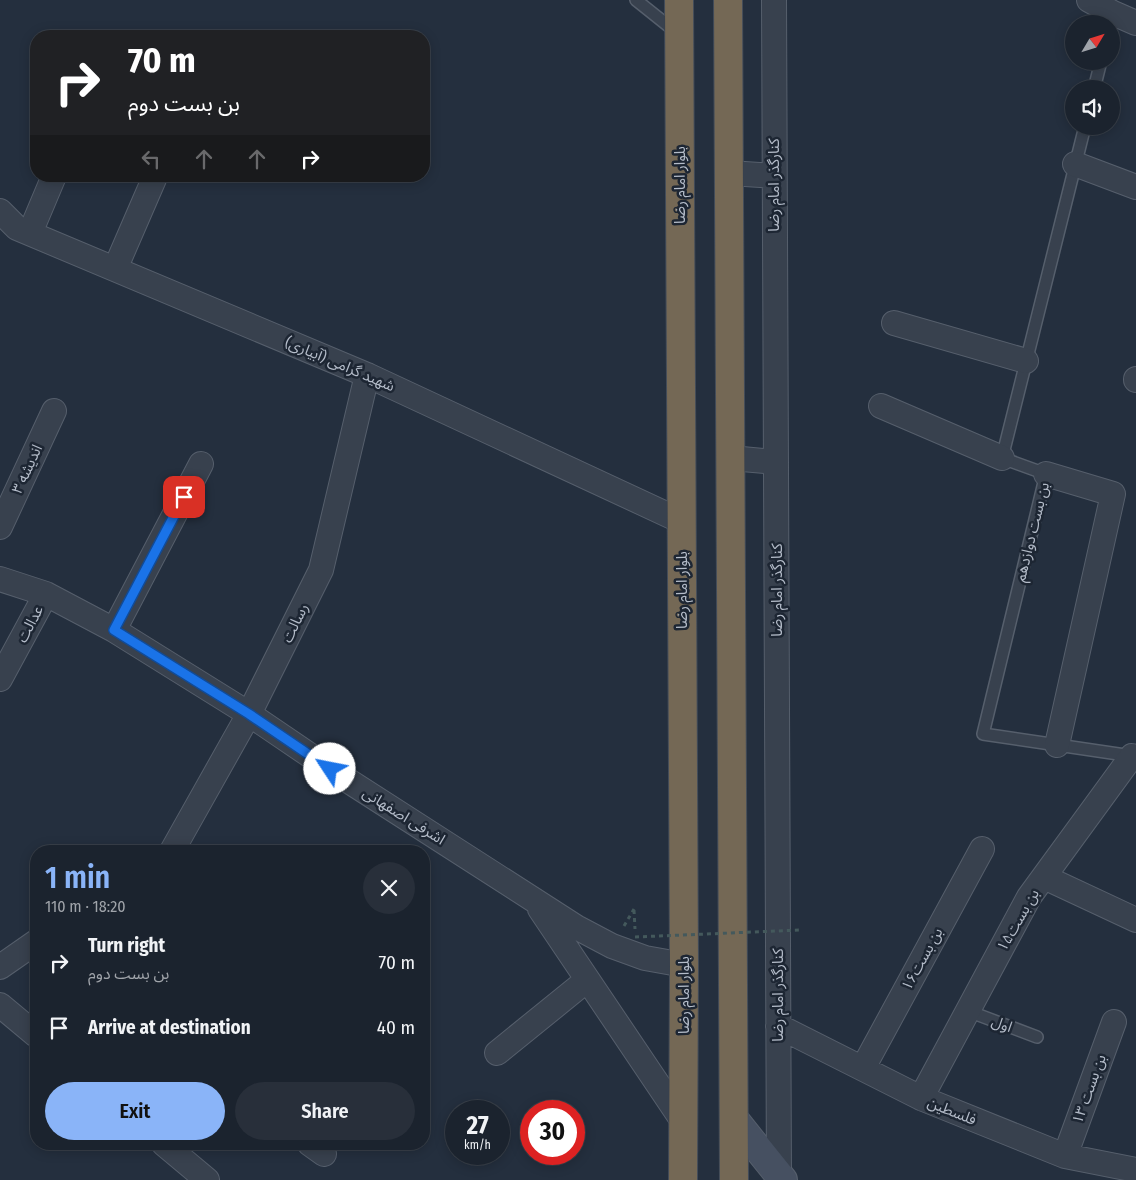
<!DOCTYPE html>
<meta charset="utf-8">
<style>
:root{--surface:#1b232e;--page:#282f3a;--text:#f1f3f6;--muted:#a0a4aa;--line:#39404a;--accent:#8ab4f8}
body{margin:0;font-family:"Fira Sans Condensed","Noto Sans Arabic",sans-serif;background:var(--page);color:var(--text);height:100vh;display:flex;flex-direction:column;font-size:19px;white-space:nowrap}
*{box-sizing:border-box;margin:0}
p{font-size:16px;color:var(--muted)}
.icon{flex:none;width:28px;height:28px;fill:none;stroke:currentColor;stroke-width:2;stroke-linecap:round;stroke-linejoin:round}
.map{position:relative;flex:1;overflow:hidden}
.details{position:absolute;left:30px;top:845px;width:400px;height:305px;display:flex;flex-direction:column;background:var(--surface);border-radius:20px;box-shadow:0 2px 12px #0003,0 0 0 1px var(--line)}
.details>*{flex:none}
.guide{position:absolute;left:30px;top:30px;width:400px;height:152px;border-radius:20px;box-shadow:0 2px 12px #0003,0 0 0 1px var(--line);background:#202124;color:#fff;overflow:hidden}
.needle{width:32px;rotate:52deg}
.controls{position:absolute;left:1065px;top:15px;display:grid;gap:10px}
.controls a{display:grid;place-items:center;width:55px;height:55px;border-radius:50%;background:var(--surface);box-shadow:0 2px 12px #0003,0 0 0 1px var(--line);font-size:25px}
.speed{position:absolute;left:445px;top:1100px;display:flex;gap:10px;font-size:25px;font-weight:700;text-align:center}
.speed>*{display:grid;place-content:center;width:65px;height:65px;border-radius:50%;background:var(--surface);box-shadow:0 2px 12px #0003,0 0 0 1px var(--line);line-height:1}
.speed small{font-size:12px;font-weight:400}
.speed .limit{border:8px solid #d22;background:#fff;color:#111}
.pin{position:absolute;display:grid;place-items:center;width:42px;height:42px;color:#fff;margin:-21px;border-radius:10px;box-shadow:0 2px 8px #0006}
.me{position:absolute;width:55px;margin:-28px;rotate:304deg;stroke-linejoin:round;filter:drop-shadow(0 0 4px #0008)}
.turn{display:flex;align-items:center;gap:18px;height:105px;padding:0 15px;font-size:22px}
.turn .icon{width:65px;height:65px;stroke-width:2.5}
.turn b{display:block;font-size:35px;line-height:42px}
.lanes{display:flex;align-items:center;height:48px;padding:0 15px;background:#0003;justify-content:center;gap:25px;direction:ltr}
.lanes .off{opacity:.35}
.round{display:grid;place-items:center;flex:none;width:52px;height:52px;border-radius:26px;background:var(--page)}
.overview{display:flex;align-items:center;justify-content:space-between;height:85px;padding:0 15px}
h1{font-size:30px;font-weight:600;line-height:38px;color:var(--accent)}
.primary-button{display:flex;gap:10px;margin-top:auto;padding:10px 15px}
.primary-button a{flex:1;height:58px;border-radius:30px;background:var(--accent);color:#111;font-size:20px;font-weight:600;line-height:58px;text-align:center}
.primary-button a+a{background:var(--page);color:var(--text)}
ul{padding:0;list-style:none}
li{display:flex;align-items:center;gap:15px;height:65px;padding:0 15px}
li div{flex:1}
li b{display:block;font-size:19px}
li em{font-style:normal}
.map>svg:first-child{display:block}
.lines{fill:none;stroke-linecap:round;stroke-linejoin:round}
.lane-casing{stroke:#565f6c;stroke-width:14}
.street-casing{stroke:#565f6c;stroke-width:26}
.secondary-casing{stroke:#565f6c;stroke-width:30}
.highway-casing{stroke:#434c59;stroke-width:30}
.path{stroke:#44595c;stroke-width:3;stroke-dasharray:4 4;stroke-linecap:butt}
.lane{stroke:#38414e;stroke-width:11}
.street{stroke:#38414e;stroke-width:24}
.secondary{stroke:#465061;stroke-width:28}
.highway{stroke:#746855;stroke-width:28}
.path-bridge{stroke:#44595c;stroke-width:3;stroke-dasharray:4 4;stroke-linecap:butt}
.route-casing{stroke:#114b97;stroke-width:12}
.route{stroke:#1a73e8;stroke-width:9}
.labels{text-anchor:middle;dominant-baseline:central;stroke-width:5;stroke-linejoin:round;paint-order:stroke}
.street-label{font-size:15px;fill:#b4bcc9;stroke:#1d2633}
</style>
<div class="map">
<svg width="1136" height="1180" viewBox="0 0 1136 1180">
<rect width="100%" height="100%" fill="#242f3e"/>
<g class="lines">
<defs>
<path id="lane" d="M636 0 676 32
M1094 89 1101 61
M1085 126 1002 458 1046 474 983 734 1132 756
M968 1011 1037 1037"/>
<path id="street" d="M774 0 779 1180
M1089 0 1113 13 1136 23
M1075 164 1136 187
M729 173 774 176
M0 211 17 228 367 375 681 521
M30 233 54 176
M115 269 154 179
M894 323 1026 361
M1136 380V379
M881 406 1002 458
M731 458 776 462
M1046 474 1113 494 1057 745
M0 527 54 411
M0 579 46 594 114 630 249 714 330 769 576 927 612 946 645 958 684 965
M114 630 201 464
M0 679 46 594
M172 851 249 714 321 570 367 375
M1044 877 1136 920
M540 909 682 1120
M0 967 36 942
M0 1005 36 1035
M778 1026 921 1098 1065 1156 1136 1170
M497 1053 587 980
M863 1068 982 849
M921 1098 1029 897 1132 756 1136 757
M164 1144 207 1180
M310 1144 324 1154
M1065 1156 1114 1022"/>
<path id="secondary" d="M734 1119 783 1180"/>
<path id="highway" d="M679 0 684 965 683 1180
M728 0 734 1180"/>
</defs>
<use href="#lane" class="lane-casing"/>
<use href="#street" class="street-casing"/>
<use href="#secondary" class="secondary-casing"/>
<use href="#highway" class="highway-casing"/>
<path class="path" d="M634 910 635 929
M624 926 634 909"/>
<use href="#lane" class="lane"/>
<use href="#street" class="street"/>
<use href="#secondary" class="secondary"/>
<use href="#highway" class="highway"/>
<path class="path-bridge" d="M635 937 801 930"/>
</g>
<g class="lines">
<defs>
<path id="route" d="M184 497 114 630 249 714 330 769"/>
</defs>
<use href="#route" class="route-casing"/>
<use href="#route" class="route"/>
</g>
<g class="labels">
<g class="street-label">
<text transform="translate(680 185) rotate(-90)">بلوار امام رضا</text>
<text transform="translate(774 185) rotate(-90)">کنارگذر امام رضا</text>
<text transform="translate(340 364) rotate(23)">شهید گرامی (آبیاری)</text>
<text transform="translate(27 469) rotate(-65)">اندیشه ۳</text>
<text transform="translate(1032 532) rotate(-76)">بن بست دوازدهم</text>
<text transform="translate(682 590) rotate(-90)">بلوار امام رضا</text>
<text transform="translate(777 590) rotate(-90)">کنارگذر امام رضا</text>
<text transform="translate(295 623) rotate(-64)">رسالت</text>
<text transform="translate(30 624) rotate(-62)">عدالت</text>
<text transform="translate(404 816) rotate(32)">اشرفی اصفهانی</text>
<text transform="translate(1018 920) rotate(-60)">بن بست۱۵</text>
<text transform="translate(922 959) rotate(-61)">بن بست۱۶</text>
<text transform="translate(684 995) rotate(-90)">بلوار امام رضا</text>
<text transform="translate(778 995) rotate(-90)">کنارگذر امام رضا</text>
<text transform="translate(1002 1024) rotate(21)">اول</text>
<text transform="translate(1089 1089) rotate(-70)">بن بست ۱۳</text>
<text transform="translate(952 1111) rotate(22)">فلسطین</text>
</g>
</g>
</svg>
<div class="controls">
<a><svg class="needle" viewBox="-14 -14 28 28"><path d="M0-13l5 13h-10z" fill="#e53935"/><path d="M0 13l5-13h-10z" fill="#a0a4aa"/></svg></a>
<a><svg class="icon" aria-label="sound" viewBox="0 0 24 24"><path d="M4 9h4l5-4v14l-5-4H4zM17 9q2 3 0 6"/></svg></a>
</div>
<div class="speed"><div>27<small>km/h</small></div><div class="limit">30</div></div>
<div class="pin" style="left:184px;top:497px;background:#d93025"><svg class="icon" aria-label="arrive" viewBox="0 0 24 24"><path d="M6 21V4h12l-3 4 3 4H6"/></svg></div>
<svg class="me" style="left:330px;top:769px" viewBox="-20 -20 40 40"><circle r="19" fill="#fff"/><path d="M0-13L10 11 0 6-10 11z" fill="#1a73e8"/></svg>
<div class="guide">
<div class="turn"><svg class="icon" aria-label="right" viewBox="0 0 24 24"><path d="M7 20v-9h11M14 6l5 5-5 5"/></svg><div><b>70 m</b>بن بست دوم</div></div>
<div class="lanes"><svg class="icon off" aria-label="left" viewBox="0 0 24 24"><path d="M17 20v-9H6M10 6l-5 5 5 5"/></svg><svg class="icon off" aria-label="ahead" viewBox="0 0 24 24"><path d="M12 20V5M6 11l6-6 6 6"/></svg><svg class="icon off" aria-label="ahead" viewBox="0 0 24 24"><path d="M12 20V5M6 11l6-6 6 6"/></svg><svg class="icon" aria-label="right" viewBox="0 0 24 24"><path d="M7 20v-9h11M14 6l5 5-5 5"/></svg></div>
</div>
<section class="details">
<div class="overview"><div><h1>1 min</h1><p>110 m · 18:20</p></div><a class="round"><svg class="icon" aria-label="close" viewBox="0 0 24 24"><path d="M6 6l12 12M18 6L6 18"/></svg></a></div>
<ul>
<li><svg class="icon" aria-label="right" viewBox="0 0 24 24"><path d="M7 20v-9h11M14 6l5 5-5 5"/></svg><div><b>Turn right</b><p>بن بست دوم</p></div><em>70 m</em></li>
<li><svg class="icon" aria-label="arrive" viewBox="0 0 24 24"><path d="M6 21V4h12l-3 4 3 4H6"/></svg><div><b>Arrive at destination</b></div><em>40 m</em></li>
</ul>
<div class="primary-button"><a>Exit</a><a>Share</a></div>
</section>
</div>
